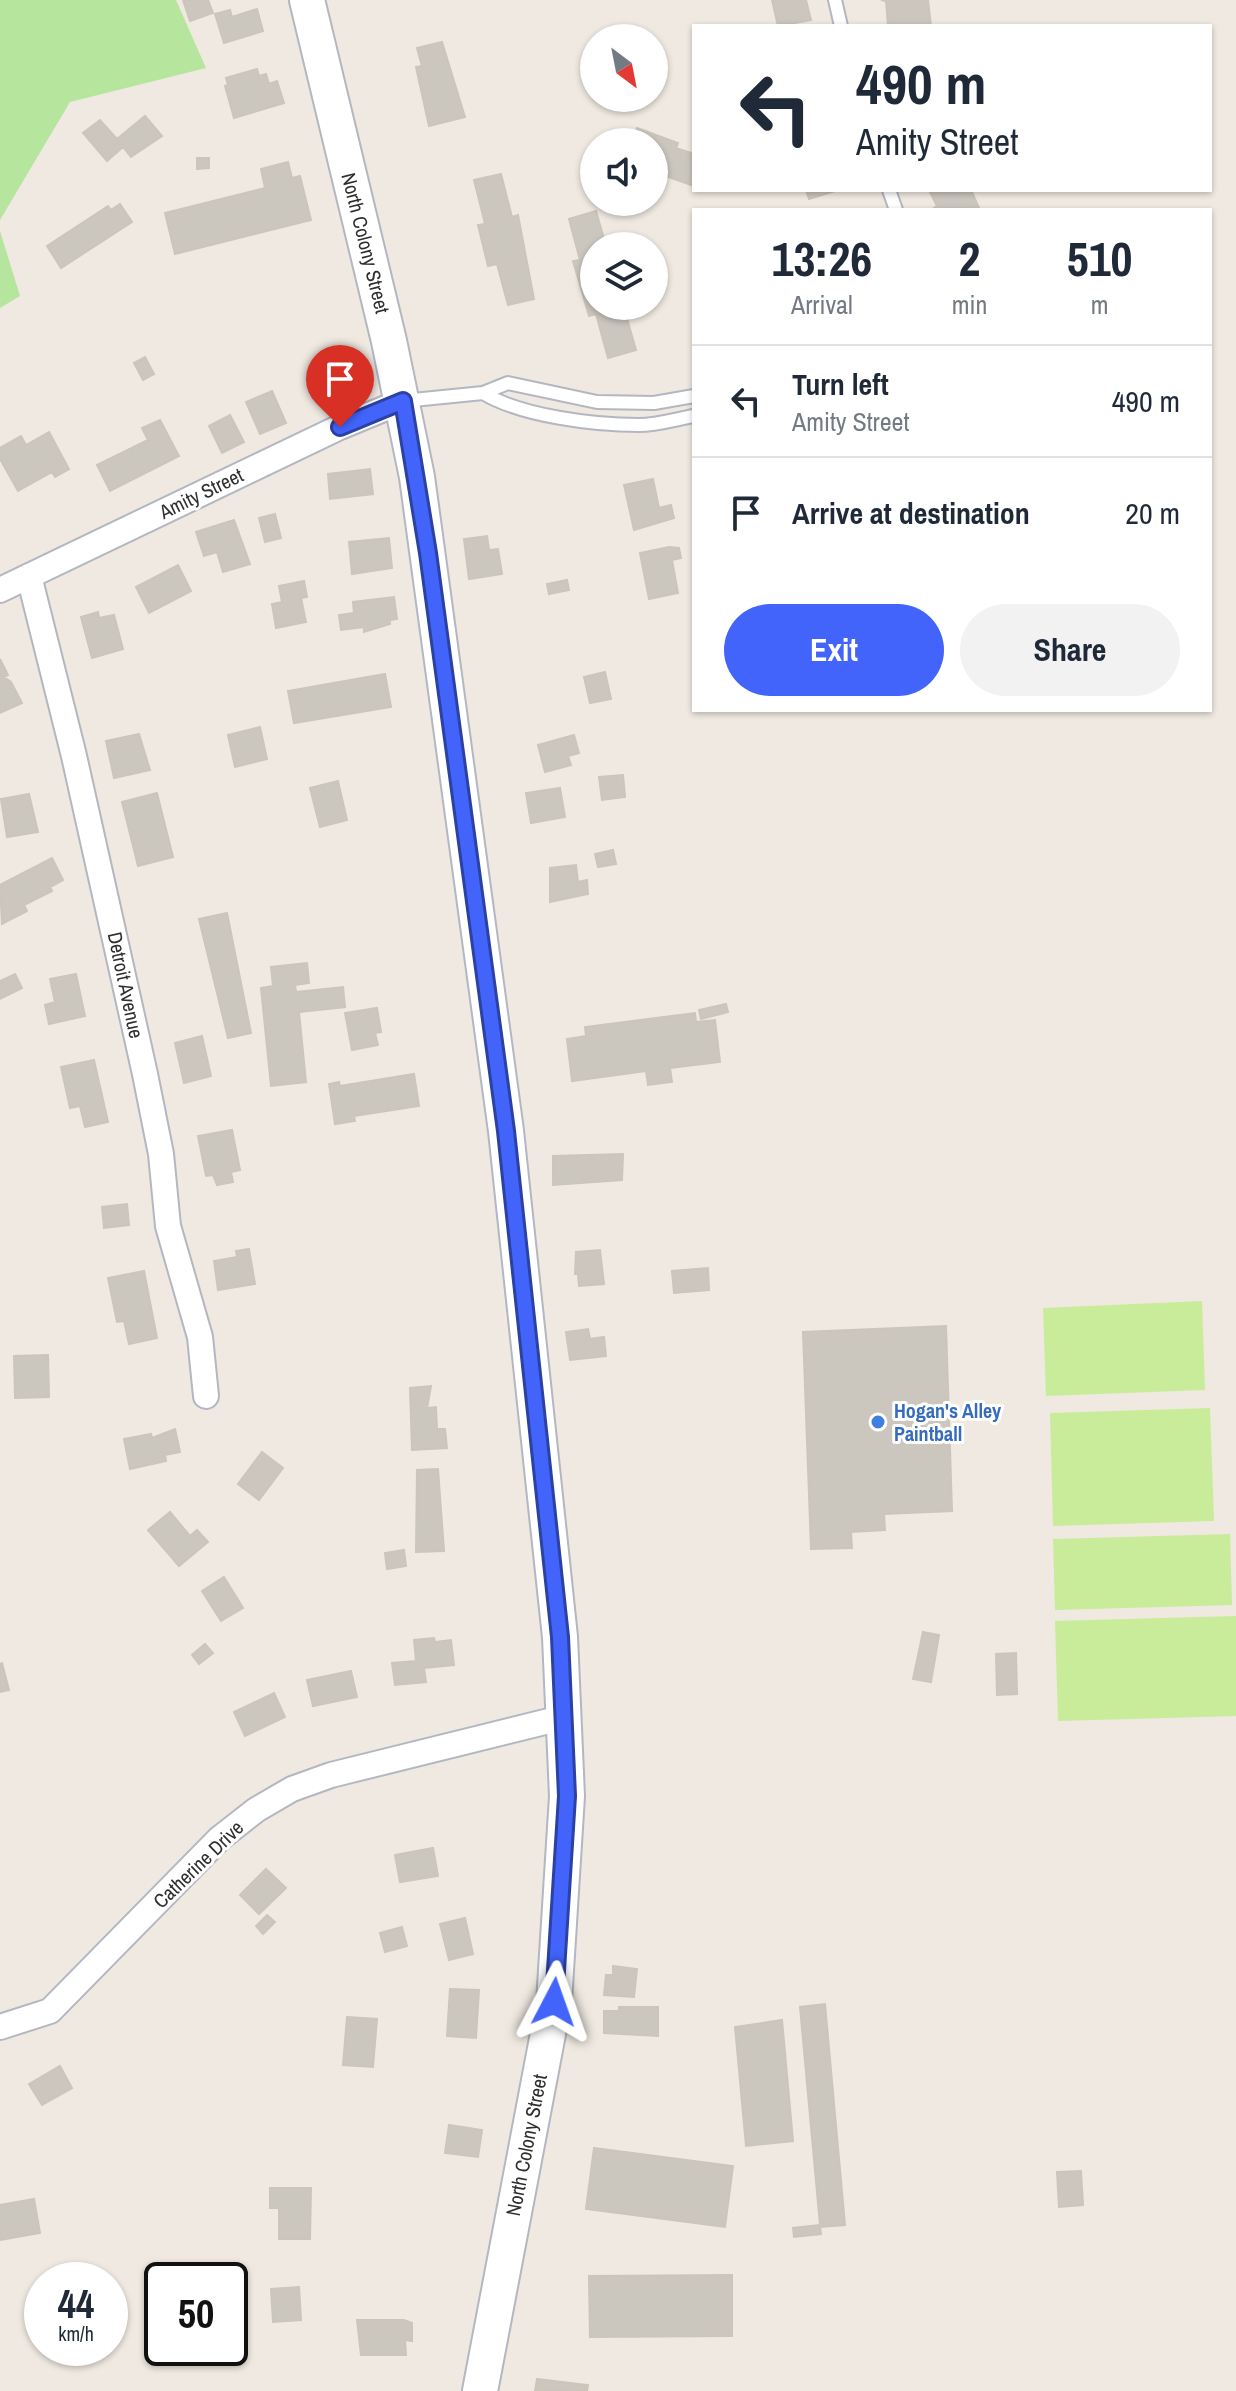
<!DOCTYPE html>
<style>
:root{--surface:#fff;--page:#f2f2f3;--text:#1f2937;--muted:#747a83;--line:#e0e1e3;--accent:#4264fb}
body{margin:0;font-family:"Archivo Narrow",sans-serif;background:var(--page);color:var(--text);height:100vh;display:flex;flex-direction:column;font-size:30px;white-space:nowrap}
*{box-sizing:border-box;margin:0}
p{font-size:26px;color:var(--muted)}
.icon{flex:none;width:44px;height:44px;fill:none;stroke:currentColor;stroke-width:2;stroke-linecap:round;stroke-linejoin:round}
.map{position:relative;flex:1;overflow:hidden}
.panel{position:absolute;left:692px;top:208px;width:520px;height:504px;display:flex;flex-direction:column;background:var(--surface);border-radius:0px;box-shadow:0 2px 6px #0004}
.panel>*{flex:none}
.hud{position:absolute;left:692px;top:24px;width:520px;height:168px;border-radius:0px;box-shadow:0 2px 6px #0004;background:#fff;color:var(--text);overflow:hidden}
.needle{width:52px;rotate:148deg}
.tools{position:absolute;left:580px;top:24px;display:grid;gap:16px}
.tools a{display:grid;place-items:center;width:88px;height:88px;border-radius:50%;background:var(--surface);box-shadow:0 2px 6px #0004;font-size:40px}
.speed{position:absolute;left:24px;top:2262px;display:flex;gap:16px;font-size:40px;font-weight:700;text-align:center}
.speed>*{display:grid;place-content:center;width:104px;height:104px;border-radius:50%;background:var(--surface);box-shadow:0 2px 6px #0004;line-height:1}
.speed small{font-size:20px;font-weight:400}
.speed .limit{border:4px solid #111;border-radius:12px;background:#fff;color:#111}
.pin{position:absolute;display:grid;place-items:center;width:68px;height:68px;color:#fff;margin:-82px -34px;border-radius:50% 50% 50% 0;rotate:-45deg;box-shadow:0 0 8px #0007}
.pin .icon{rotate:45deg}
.me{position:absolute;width:88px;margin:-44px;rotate:4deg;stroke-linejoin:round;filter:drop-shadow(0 0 6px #0008)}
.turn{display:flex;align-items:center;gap:28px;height:168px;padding:0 32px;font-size:36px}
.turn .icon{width:104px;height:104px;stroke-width:2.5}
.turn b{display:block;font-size:56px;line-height:68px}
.eta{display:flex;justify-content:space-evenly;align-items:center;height:136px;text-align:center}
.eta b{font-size:48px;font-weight:700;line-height:56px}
.cta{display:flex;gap:16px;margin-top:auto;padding:16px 32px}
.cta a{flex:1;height:92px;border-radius:48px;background:var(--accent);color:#fff;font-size:32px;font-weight:700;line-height:92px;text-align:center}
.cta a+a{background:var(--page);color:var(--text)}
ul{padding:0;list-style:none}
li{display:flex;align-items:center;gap:24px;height:112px;padding:0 32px;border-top:2px solid var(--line)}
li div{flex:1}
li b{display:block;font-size:30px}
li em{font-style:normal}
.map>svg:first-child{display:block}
.green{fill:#b6e59e}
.pitch{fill:#c9ec9a}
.building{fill:#cbc7bf;stroke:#cbc5ba;stroke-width:2}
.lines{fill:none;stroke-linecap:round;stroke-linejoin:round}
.service-casing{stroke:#b4b7c1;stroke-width:16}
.minor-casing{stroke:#b4b7c1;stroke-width:28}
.secondary-casing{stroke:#b4b7c1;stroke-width:38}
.service{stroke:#fff;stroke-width:12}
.minor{stroke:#fff;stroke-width:24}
.secondary{stroke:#fff;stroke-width:34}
.route-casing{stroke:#2b41a3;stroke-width:20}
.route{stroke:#4264fb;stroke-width:14}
.shop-dot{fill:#3f7fe0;stroke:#fff;stroke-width:3}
.labels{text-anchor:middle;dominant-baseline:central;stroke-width:6;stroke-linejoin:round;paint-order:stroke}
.street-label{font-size:20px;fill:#2e2e2e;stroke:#fff}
.shop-label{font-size:20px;font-weight:bold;fill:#366cbe;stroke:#fff;text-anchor:start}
</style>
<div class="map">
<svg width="1236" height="2391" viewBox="0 0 1236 2391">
<rect width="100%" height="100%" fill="#efe9e1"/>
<path class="green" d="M0 0H176L206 68 70 102 0 220Z
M0 231 20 296 0 308Z"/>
<path class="pitch" d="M1202 1301 1205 1390 1046 1396 1043 1308Z
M1210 1408 1214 1521 1053 1526 1050 1413Z
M1230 1534 1232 1605 1055 1610 1053 1539Z
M1236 1616V1716L1058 1721 1055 1621Z"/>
<path class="building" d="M183 0H208L213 13 190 21Z
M772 0H806L811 20 778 26Z
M881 0H928L931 26H888L886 1Z
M257 9 263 31 224 43 215 14 230 10 232 17Z
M442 42 465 117 429 126 416 67 422 66 417 48Z
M257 69 259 76 266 74 269 84 277 81 284 103 234 118 225 86 228 85 226 78Z
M145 116 162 136 131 157 123 147 107 161 83 133 100 120 117 139Z
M637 128 678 143 676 148 694 154V186L666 176 663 184 654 180V142H633Z
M197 158H209V168L197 169Z
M288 162 292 178 300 176 311 220 175 254 165 213 265 188 261 169Z
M501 174 512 217 518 215 534 299 508 305 497 264 488 266 478 225 485 224 474 180Z
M806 190H838L809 199Z
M929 190H971L980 210H931L937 206Z
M120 204 132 222 61 268 47 246 108 206 111 210Z
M596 211 606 246H594V306H629L624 308 636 350 608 358 596 314 589 316 573 261 580 260 569 219Z
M145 357 154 374 143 380 134 363Z
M272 391 286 423 260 434 246 402Z
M230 415 244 442 222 453 209 426Z
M160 420 179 456 110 491 97 465 148 440 142 428Z
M49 432 69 469 55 477 52 472 18 491 0 459V448L21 436 26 445Z
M370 469 373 494 330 499 328 474Z
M653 479 659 508 671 505 674 518 634 530 624 485Z
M275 514 281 538 265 542 259 518Z
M234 520 250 564 223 572 217 552 204 556 196 532Z
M487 536 489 550 498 549 502 574 469 579 464 539Z
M389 538 392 568 352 574 349 542Z
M669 547 679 548 681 558 672 560 678 593 649 599 640 553Z
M178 565 191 591 149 613 136 587Z
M567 580 569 590 549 594 547 584Z
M304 581 307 597 301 598 306 622 276 628 272 604 282 602 279 586Z
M394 597 397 619 390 620V624L364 632V627L341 630 339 615 354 613 353 602Z
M98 612 99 618 114 615 123 649 92 658 81 617Z
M0 659 8 675 4 677 11 682 22 703 0 713Z
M605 672 611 699 590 703 584 677Z
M385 674 391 707 294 723 288 691Z
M260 727 267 759 235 767 228 735Z
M139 734 150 770 114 778 106 741Z
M574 735 579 753 568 756 571 765 545 772 538 745Z
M623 775 625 797 602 800 599 777Z
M338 781 347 820 320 827 310 788Z
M560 788 565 817 531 823 526 793Z
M157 793 173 857 138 866 122 802Z
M29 794 38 832 7 837 1 799Z
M613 850 616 864 598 867 595 854Z
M52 858 63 880 50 887 52 891 24 905 27 911 2 924 0 885Z
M576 865 578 882 587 880 588 894 550 902V868Z
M227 913 251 1033 228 1038 199 919Z
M307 963 309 983 295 985 296 992 343 987 345 1007 299 1012 306 1082 271 1086 261 988 273 986 271 967Z
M15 974 22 988 0 999V981Z
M76 974 85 1016 49 1024 45 1005 55 1002 50 979Z
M726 1004 728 1012 701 1019 699 1010Z
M377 1008 381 1032 375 1033 378 1045 352 1050 345 1013Z
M695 1013 696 1022 715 1020 720 1062 670 1068 672 1082 648 1085 646 1071 572 1081 567 1039 586 1036 585 1027Z
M202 1036 211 1076 184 1083 175 1043Z
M94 1060 108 1122 85 1127 80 1106 70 1108 61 1067Z
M414 1074 419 1106 354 1116 355 1121 335 1124 329 1084 339 1082 340 1086Z
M232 1130 240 1170 231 1172 233 1182 217 1185 213 1175 206 1176 198 1136Z
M623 1154 622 1180 553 1185V1156Z
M127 1204 129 1225 104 1228 102 1207Z
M249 1249 255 1284 218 1290 214 1261 237 1257 236 1251Z
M600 1250 604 1284 579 1286 578 1274H575L576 1252Z
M708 1268 709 1290 674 1293 672 1271Z
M144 1271 157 1338 129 1344 124 1321 117 1322 108 1278Z
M946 1326 952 1511 884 1514 885 1530 851 1532 852 1548 811 1549 803 1332Z
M588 1329 590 1339 604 1337 606 1356 570 1360 566 1332Z
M48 1355 49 1397 15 1398 14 1356Z
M431 1386 427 1408 436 1407 437 1429H445L447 1448 412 1450 410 1388Z
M175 1429 180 1452 165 1455 166 1461 130 1469 124 1439 151 1434 152 1438Z
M262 1452 283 1468 259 1500 238 1484Z
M438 1469 444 1551 416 1552 417 1470Z
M170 1512 190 1536 197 1530 208 1542 179 1566 148 1530Z
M404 1550 406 1566 387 1569 385 1553Z
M224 1577 243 1608 221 1621 202 1591Z
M923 1632 939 1635 931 1682 913 1679Z
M434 1638 435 1642 451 1640 454 1665 424 1668 426 1682 395 1685 392 1663 416 1661 414 1640Z
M205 1644 213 1653 199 1664 192 1655Z
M1016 1653 1017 1694 997 1695 996 1654Z
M2 1663 9 1690 0 1692V1664Z
M351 1671 357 1697 313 1706 307 1680Z
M274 1693 285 1717 245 1736 234 1712Z
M433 1848 438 1876 400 1882 395 1855Z
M266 1869 286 1888 259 1914 240 1895Z
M267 1915 275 1922 263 1934 256 1926Z
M465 1918 473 1954 449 1960 440 1924Z
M402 1927 407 1946 385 1952 380 1933Z
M613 1966 637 1969 634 1997 604 1995 606 1975H613Z
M450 1989 479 1990 476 2038 447 2036Z
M825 2004 845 2225 820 2227 821 2234 794 2237 793 2228 820 2225 800 2007Z
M619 2007H658V2036L604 2033V2011H619Z
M347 2017 377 2019 373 2067 343 2065Z
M782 2020 793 2141 746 2146 735 2027Z
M60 2066 72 2088 42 2105 29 2084Z
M449 2125 482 2130 478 2157 445 2153Z
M594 2148 733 2166 725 2227 586 2209Z
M1081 2171 1083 2205 1059 2207 1057 2172Z
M270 2188H311L310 2239H279V2208H270Z
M34 2199 40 2233 0 2240V2205Z
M732 2275V2336L590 2337 589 2276Z
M299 2287 301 2320 273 2322 271 2289Z
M357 2320H404L412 2323V2341L405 2340 406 2355H361Z
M537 2379 588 2385 587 2391H535Z"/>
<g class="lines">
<defs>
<path id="service" d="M835 0 841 26
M889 190 896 210
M694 396 654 403 597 402 508 383 483 393C521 416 594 425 639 425 657 425 676 419 694 416
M403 401 483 393"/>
<path id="minor" d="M29 576 74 756 145 1074 161 1154 168 1226 200 1337 206 1396
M0 590 340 427 403 401
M0 2027 50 2011 219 1839 256 1810 292 1789 331 1775 565 1717"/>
<path id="secondary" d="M307 0 389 341 417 477 506 1131 560 1637 567 1796 554 2002 480 2391"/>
</defs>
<use href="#service" class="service-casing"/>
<use href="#minor" class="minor-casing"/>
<use href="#secondary" class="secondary-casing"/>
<use href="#service" class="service"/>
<use href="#minor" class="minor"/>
<use href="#secondary" class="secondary"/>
</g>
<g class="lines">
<defs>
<path id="route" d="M340 427 403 401 428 553 506 1131 560 1637 567 1796 554 2002"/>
</defs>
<use href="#route" class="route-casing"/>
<use href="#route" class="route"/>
</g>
<circle class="shop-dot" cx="878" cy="1422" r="8"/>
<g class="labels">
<g class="street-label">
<text transform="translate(366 243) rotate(76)">North Colony Street</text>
<text transform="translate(201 493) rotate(-26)">Amity Street</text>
<text transform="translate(126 985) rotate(78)">Detroit Avenue</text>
<text transform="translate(198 1864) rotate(-44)">Catherine Drive</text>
<text transform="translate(526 2145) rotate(-79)">North Colony Street</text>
</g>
<g class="shop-label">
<text x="894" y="1410">Hogan's Alley<tspan x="894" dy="23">Paintball</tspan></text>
</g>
</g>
</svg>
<div class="tools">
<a><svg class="needle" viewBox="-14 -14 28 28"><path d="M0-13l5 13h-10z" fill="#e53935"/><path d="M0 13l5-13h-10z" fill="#747a83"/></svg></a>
<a><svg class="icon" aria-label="sound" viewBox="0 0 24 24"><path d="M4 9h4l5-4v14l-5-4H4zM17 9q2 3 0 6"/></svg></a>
<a><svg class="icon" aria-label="layers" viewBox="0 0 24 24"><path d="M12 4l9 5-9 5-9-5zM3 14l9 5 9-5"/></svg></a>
</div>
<div class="speed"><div>44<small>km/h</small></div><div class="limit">50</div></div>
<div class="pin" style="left:340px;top:427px;background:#d93025"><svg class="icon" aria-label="arrive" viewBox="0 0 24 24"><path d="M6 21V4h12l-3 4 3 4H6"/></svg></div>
<svg class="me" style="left:554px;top:2002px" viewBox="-20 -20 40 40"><path d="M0-17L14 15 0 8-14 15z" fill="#4264fb" stroke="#fff" stroke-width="4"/></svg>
<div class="hud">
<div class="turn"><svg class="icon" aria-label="left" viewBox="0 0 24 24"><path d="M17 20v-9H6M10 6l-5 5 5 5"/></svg><div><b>490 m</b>Amity Street</div></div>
</div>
<section class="panel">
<div class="eta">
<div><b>13:26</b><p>Arrival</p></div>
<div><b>2</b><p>min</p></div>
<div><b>510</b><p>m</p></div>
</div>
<ul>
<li><svg class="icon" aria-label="left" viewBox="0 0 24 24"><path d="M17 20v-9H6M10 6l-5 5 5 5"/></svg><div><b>Turn left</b><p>Amity Street</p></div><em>490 m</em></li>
<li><svg class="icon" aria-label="arrive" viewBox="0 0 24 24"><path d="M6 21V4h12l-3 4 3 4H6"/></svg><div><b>Arrive at destination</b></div><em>20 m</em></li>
</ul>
<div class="cta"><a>Exit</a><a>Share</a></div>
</section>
</div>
